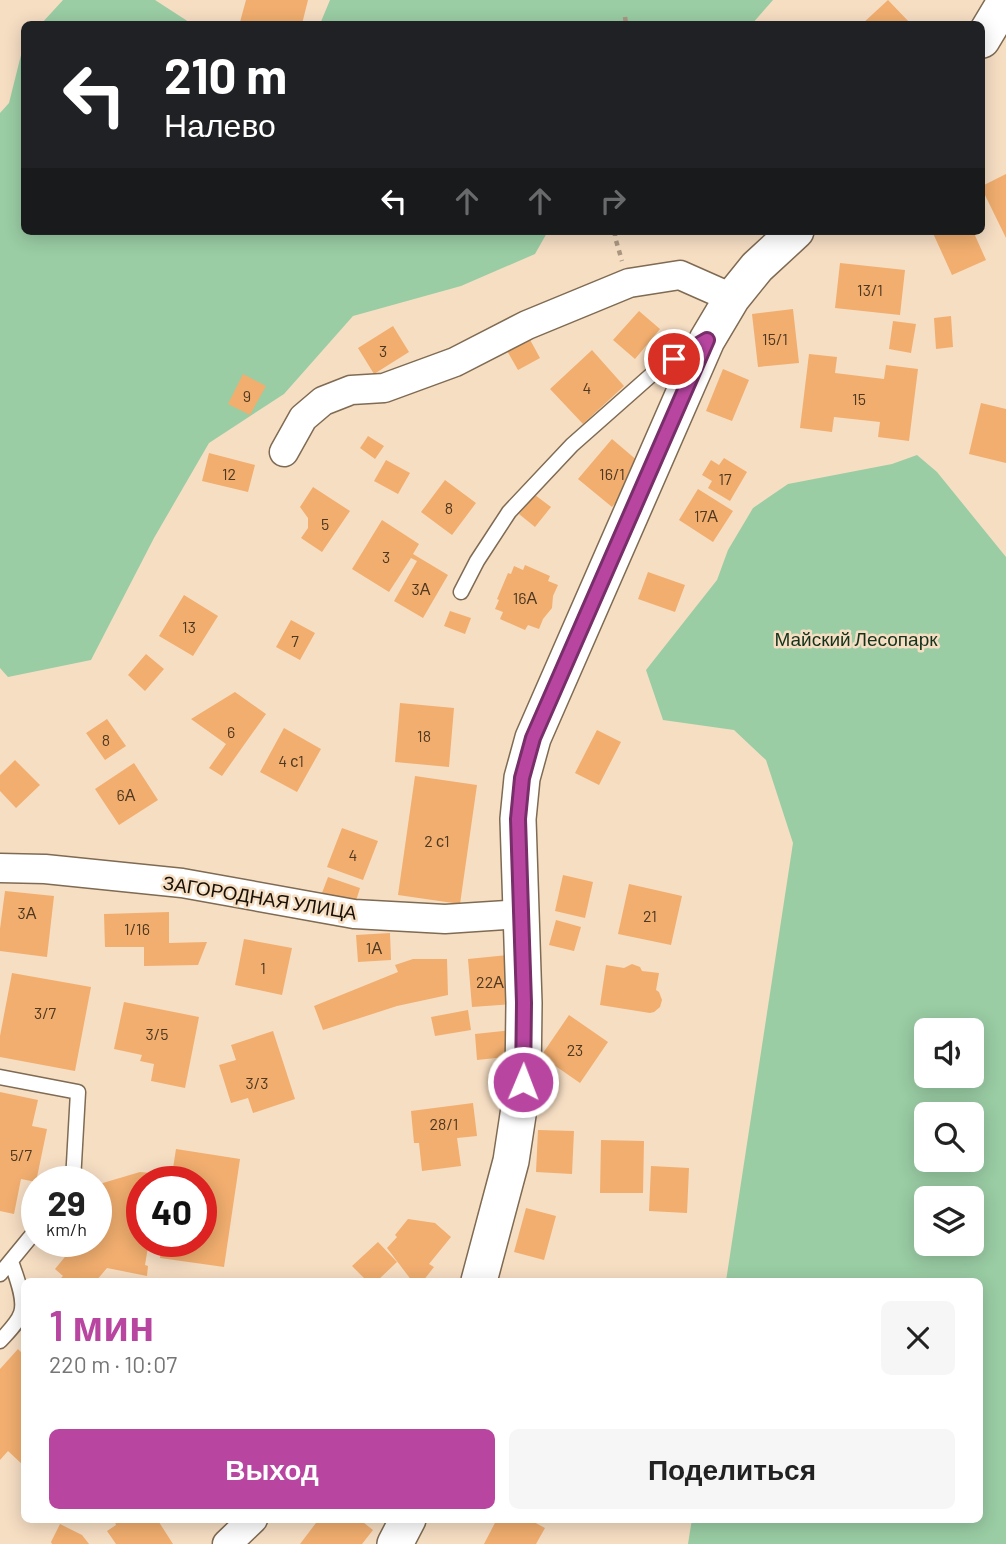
<!DOCTYPE html>
<html lang="ru">
<meta charset="utf-8">
<style>
:root{--surface:#fff;--page:#f6f6f6;--text:#222;--muted:#767676;--accent:#b846a1}
body{margin:0;font-family:Barlow,sans-serif;background:var(--page);color:var(--text);height:100vh;display:flex;flex-direction:column;font-size:26px;white-space:nowrap}
*{box-sizing:border-box;margin:0}
p{font-size:23px;color:var(--muted)}
.icon{flex:none;width:38px;height:38px;fill:none;stroke:currentColor;stroke-width:2;stroke-linecap:round;stroke-linejoin:round}
.map{position:relative;flex:1;overflow:hidden}
.panel{position:absolute;left:21px;top:1278px;width:962px;height:245px;display:flex;flex-direction:column;background:var(--surface);border-radius:10px;box-shadow:0 4px 18px #0003}
.panel>*{flex:none}
.hud{position:absolute;left:21px;top:21px;width:964px;height:214px;border-radius:10px;box-shadow:0 4px 18px #0003;background:#202124;color:#fff;overflow:hidden}
.buttons{position:absolute;left:914px;top:1018px;display:grid;gap:14px}
.buttons a{display:grid;place-items:center;width:70px;height:70px;border-radius:10px;background:var(--surface);box-shadow:0 4px 18px #0003;font-size:35px}
.speed{position:absolute;left:21px;top:1166px;display:flex;gap:14px;font-size:35px;font-weight:700;text-align:center}
.speed>*{display:grid;place-content:center;width:91px;height:91px;border-radius:50%;background:var(--surface);box-shadow:0 4px 18px #0003;line-height:1}
.speed small{font-size:18px;font-weight:400}
.speed .limit{border:10px solid #d22;background:#fff;color:#111}
.pin{position:absolute;display:grid;place-items:center;width:60px;height:60px;color:#fff;margin:-30px;border:4px solid #fff;border-radius:50%;box-shadow:0 2px 7px #0007}
.me{position:absolute;width:77px;margin:-38px;rotate:1deg;stroke-linejoin:round;filter:drop-shadow(0 0 5px #0008)}
.turn{display:flex;align-items:center;gap:24px;height:147px;padding:0 28px;font-size:32px}
.turn .icon{width:91px;height:91px;stroke-width:2.5}
.turn b{display:block;font-size:49px;line-height:60px}
.lanes{display:flex;align-items:center;height:66px;padding:0 28px;background:#0003;justify-content:center;gap:35px;direction:ltr}
.lanes .off{opacity:.35}
.round{display:grid;place-items:center;flex:none;width:74px;height:74px;border-radius:10px;background:var(--page)}
.headline{display:flex;align-items:center;justify-content:space-between;height:119px;padding:0 28px}
h1{font-size:42px;font-weight:600;line-height:52px;color:var(--accent)}
.primary-button{display:flex;gap:14px;margin-top:auto;padding:14px 28px}
.primary-button a{flex:1;height:80px;border-radius:10px;background:var(--accent);color:#fff;font-size:28px;font-weight:600;line-height:80px;text-align:center}
.primary-button a+a{background:var(--page);color:var(--text)}
.map>svg:first-child{display:block}
.green{fill:#9acda4;fill-rule:evenodd}
.building{fill:#f1ae6f}
.lines{fill:none;stroke-linecap:round;stroke-linejoin:round}
.service-casing{stroke:#7f6a52;stroke-width:17}
.minor-casing{stroke:#7f6a52;stroke-width:31}
.tertiary-casing{stroke:#7f6a52;stroke-width:38}
.path{stroke:#ab9883;stroke-width:4.5;stroke-dasharray:5 5;stroke-linecap:butt}
.service{stroke:#fff;stroke-width:14}
.minor{stroke:#fff;stroke-width:28}
.tertiary{stroke:#fff;stroke-width:35}
.route-casing{stroke:#782e69;stroke-width:18}
.route{stroke:#b846a1;stroke-width:12}
.labels{text-anchor:middle;dominant-baseline:central;stroke-width:5;stroke-linejoin:round;paint-order:stroke}
.number-label{font-size:16px;fill:#4e3821}
.park-label{font-size:19px;fill:#13331c;stroke:#f6dec3}
.street-label{font-size:19px;fill:#181007;stroke:#f6dec3}
</style>
<div class="map">
<svg width="1006" height="1544" viewBox="0 0 1006 1544">
<rect width="100%" height="100%" fill="#f6dec3"/>
<path class="green" d="M63 0H155L192 24H41Z
M330 0H773L752 24H320Z
M24 43V231H548L535 254 461 286 353 316 284 394 209 443 154 538 91 660 8 677 0 668V113L9 103Z
M917 455 937 472 1006 557V1544H688L692 1519H980V1281H726L793 843 766 760 734 730 663 720 646 670 717 580 728 550 753 508 788 484 892 464ZM926 1031H971V1076H926ZM926 1115H971V1160H926ZM926 1199H971V1244H926Z"/>
<path class="building" d="M246 0H308L302 24H251L240 22Z
M888 0 911 24H862Z
M1006 174V238L982 189V186Z
M932 231H973L986 260 952 275Z
M840 263 905 270 900 315 835 308Z
M793 309 799 363 758 367 752 314Z
M639 311 660 329 635 359 613 340Z
M951 316 953 347 936 349 934 318Z
M893 321 916 324 911 353 889 349Z
M393 326 409 352 374 374 358 348Z
M528 336 540 358 518 370 506 349Z
M592 350 624 386 583 424 550 389Z
M809 354 837 357 835 373 884 379 886 365 918 369 909 441 878 437 880 422 834 417 832 432 800 428Z
M723 369 749 380 732 421 706 411Z
M243 374 266 386 250 415 228 404Z
M981 403 1006 409V463L969 454Z
M368 436 384 446 375 459 360 448Z
M612 439 646 468 612 507 578 479Z
M209 453 255 465 248 492 202 481Z
M724 458 747 472 730 501 708 488 712 481 702 475 711 460 719 465Z
M386 460 410 473 398 494 374 481Z
M445 480 476 503 452 535 421 512Z
M313 487 350 511 322 552 301 538 308 528V518L300 507Z
M698 489 733 511 713 542 679 520Z
M535 495 551 507 535 527 519 514Z
M382 520 419 544 413 554 448 575 423 618 394 601 417 561 411 558 389 592 352 569Z
M525 565 550 576 548 581 558 585 553 596 552 608 543 619 539 629 528 625 525 630 500 619 503 612 495 609 499 600 497 599 508 573 511 574 514 566 523 570Z
M648 572 685 585 675 612 638 599Z
M184 595 218 616 193 656 159 636Z
M450 611 471 618 465 634 444 626Z
M291 620 315 633 300 660 276 647Z
M146 654 164 669 145 691 128 675Z
M235 692 266 714 222 776 209 768 226 744 191 719Z
M400 703 454 708 449 767 395 762Z
M107 719 126 746 105 760 86 733Z
M284 728 321 749 297 792 260 772Z
M597 730 621 742 599 785 575 773Z
M15 760 40 785 16 808 0 791V775Z
M134 763 158 800 119 825 95 789Z
M415 776 477 785 460 904 398 895Z
M342 828 378 841 363 880 327 867Z
M563 875 593 882 585 918 555 911Z
M328 877 360 888 355 904 322 893Z
M629 884 682 896 671 945 618 934Z
M5 891 54 896 47 957 0 951V929Z
M169 912V943L207 942 198 965 144 966V947H105L104 914Z
M556 920 581 927 574 951 549 945Z
M390 933 391 960 358 962 356 935Z
M244 939 292 948 282 995 235 985Z
M508 955 512 1004 472 1007 468 959Z
M413 959H447L448 995 397 1006 323 1030 314 1006 398 972 395 965Z
M632 964 640 967 642 971 659 973 656 990 659 992 662 1000 660 1007 654 1012 650 1013 600 1005 606 965 624 968Z
M12 973 91 987 75 1071 0 1057V1036Z
M124 1002 199 1017 185 1088 151 1081 154 1064 140 1061 142 1055 114 1049Z
M468 1010 471 1030 435 1036 431 1017Z
M569 1015 608 1042 580 1083 541 1056Z
M512 1030 514 1056 477 1060 475 1034Z
M273 1031 295 1099 253 1113 248 1098 231 1103 219 1065 236 1060 231 1045Z
M0 1092 38 1100 32 1126 47 1129 36 1182 21 1179 14 1214 0 1211Z
M473 1103 477 1136 457 1138 461 1166 422 1171 419 1143H414L411 1111Z
M538 1130 574 1131 572 1174 536 1172Z
M601 1140 644 1141 643 1193H600Z
M176 1149 240 1159 224 1267 160 1258 162 1241H201V1181H171Z
M651 1166 689 1168 687 1213 649 1211Z
M140 1172 161 1174 160 1181H142V1241H149L145 1265 148 1266 147 1276 107 1268 96 1281H64L61 1278 63 1276 55 1269 78 1241H96V1185Z
M526 1208 556 1216 544 1260 514 1252Z
M408 1219 435 1223 451 1237 429 1264 434 1267 423 1281H412L387 1248 397 1237 395 1235Z
M378 1242 397 1262 377 1281H367L352 1266Z
M18 1349 24 1355V1466L8 1451 0 1460V1369Z
M119 1519H157L173 1544H116L107 1531 116 1525 115 1522Z
M319 1519H359L373 1530 362 1544H300Z
M497 1519H528L545 1528 536 1544H484Z
M60 1524 82 1535 89 1544H52L51 1542Z"/>
<g class="lines">
<defs>
<path id="service" d="M461 592 477 561 509 512 572 445 658 369 697 346
M0 1077 78 1092 73 1181
M0 1274 37 1229
M0 1341C7 1333 18 1323 21 1313 26 1299 15 1274 11 1261"/>
<path id="minor" d="M284 452 303 418 323 401 351 390 384 388 455 362 527 325 629 283 680 275 732 298
M0 868 45 869 182 883 354 914 445 919 520 914
M227 1544 253 1519"/>
<path id="tertiary" d="M982 40 1006 0
M479 1281 511 1161 523 1082 524 1003 518 819 522 778 533 738 707 340 732 298 757 267 796 231
M395 1544 408 1519"/>
</defs>
<use href="#service" class="service-casing"/>
<use href="#minor" class="minor-casing"/>
<use href="#tertiary" class="tertiary-casing"/>
<path class="path" d="M625 17 626 24
M615 231V237L622 261"/>
<use href="#service" class="service"/>
<use href="#minor" class="minor"/>
<use href="#tertiary" class="tertiary"/>
</g>
<g class="lines">
<defs>
<path id="route" d="M523 1082 524 1003 518 819 522 778 533 738 707 340 674 359"/>
</defs>
<use href="#route" class="route-casing"/>
<use href="#route" class="route"/>
</g>
<g class="labels">
<g class="number-label">
<text x="870" y="289">13/1</text>
<text x="775" y="338">15/1</text>
<text x="383" y="350">3</text>
<text x="587" y="387">4</text>
<text x="247" y="395">9</text>
<text x="859" y="398">15</text>
<text x="229" y="473">12</text>
<text x="612" y="473">16/1</text>
<text x="725" y="478">17</text>
<text x="449" y="507">8</text>
<text x="706" y="515">17А</text>
<text x="325" y="523">5</text>
<text x="386" y="556">3</text>
<text x="421" y="588">3А</text>
<text x="525" y="597">16А</text>
<text x="189" y="626">13</text>
<text x="295" y="640">7</text>
<text x="231" y="731">6</text>
<text x="424" y="735">18</text>
<text x="106" y="739">8</text>
<text x="291" y="760">4 с1</text>
<text x="126" y="794">6А</text>
<text x="437" y="840">2 с1</text>
<text x="353" y="854">4</text>
<text x="27" y="912">3А</text>
<text x="650" y="915">21</text>
<text x="137" y="928">1/16</text>
<text x="374" y="947">1А</text>
<text x="263" y="967">1</text>
<text x="490" y="981">22А</text>
<text x="45" y="1012">3/7</text>
<text x="157" y="1033">3/5</text>
<text x="575" y="1049">23</text>
<text x="257" y="1082">3/3</text>
<text x="444" y="1123">28/1</text>
<text x="21" y="1154">5/7</text>
</g>
<g class="park-label">
<text x="856" y="638">Майский Лесопарк</text>
</g>
<g class="street-label">
<text transform="translate(260 897) rotate(9)">ЗАГОРОДНАЯ УЛИЦА</text>
</g>
</g>
</svg>
<div class="buttons">
<a><svg class="icon" aria-label="sound" viewBox="0 0 24 24"><path d="M4 9h4l5-4v14l-5-4H4zM17 9q2 3 0 6"/></svg></a>
<a><svg class="icon" aria-label="search" viewBox="0 0 24 24"><circle cx="10" cy="10" r="6"/><path d="M15 15l6 6"/></svg></a>
<a><svg class="icon" aria-label="layers" viewBox="0 0 24 24"><path d="M12 4l9 5-9 5-9-5zM3 14l9 5 9-5"/></svg></a>
</div>
<div class="speed"><div>29<small>km/h</small></div><div class="limit">40</div></div>
<div class="pin" style="left:674px;top:359px;background:#d93025"><svg class="icon" aria-label="arrive" viewBox="0 0 24 24"><path d="M6 21V4h12l-3 4 3 4H6"/></svg></div>
<svg class="me" style="left:523px;top:1082px" viewBox="-20 -20 40 40"><circle r="17" fill="#b846a1" stroke="#fff" stroke-width="3"/><path d="M0-11L8 9 0 5-8 9z" fill="#fff"/></svg>
<div class="hud">
<div class="turn"><svg class="icon" aria-label="left" viewBox="0 0 24 24"><path d="M17 20v-9H6M10 6l-5 5 5 5"/></svg><div><b>210 m</b>Налево</div></div>
<div class="lanes"><svg class="icon" aria-label="left" viewBox="0 0 24 24"><path d="M17 20v-9H6M10 6l-5 5 5 5"/></svg><svg class="icon off" aria-label="ahead" viewBox="0 0 24 24"><path d="M12 20V5M6 11l6-6 6 6"/></svg><svg class="icon off" aria-label="ahead" viewBox="0 0 24 24"><path d="M12 20V5M6 11l6-6 6 6"/></svg><svg class="icon off" aria-label="right" viewBox="0 0 24 24"><path d="M7 20v-9h11M14 6l5 5-5 5"/></svg></div>
</div>
<section class="panel">
<div class="headline"><div><h1>1 мин</h1><p>220 m · 10:07</p></div><a class="round"><svg class="icon" aria-label="close" viewBox="0 0 24 24"><path d="M6 6l12 12M18 6L6 18"/></svg></a></div>
<div class="primary-button"><a>Выход</a><a>Поделиться</a></div>
</section>
</div>
